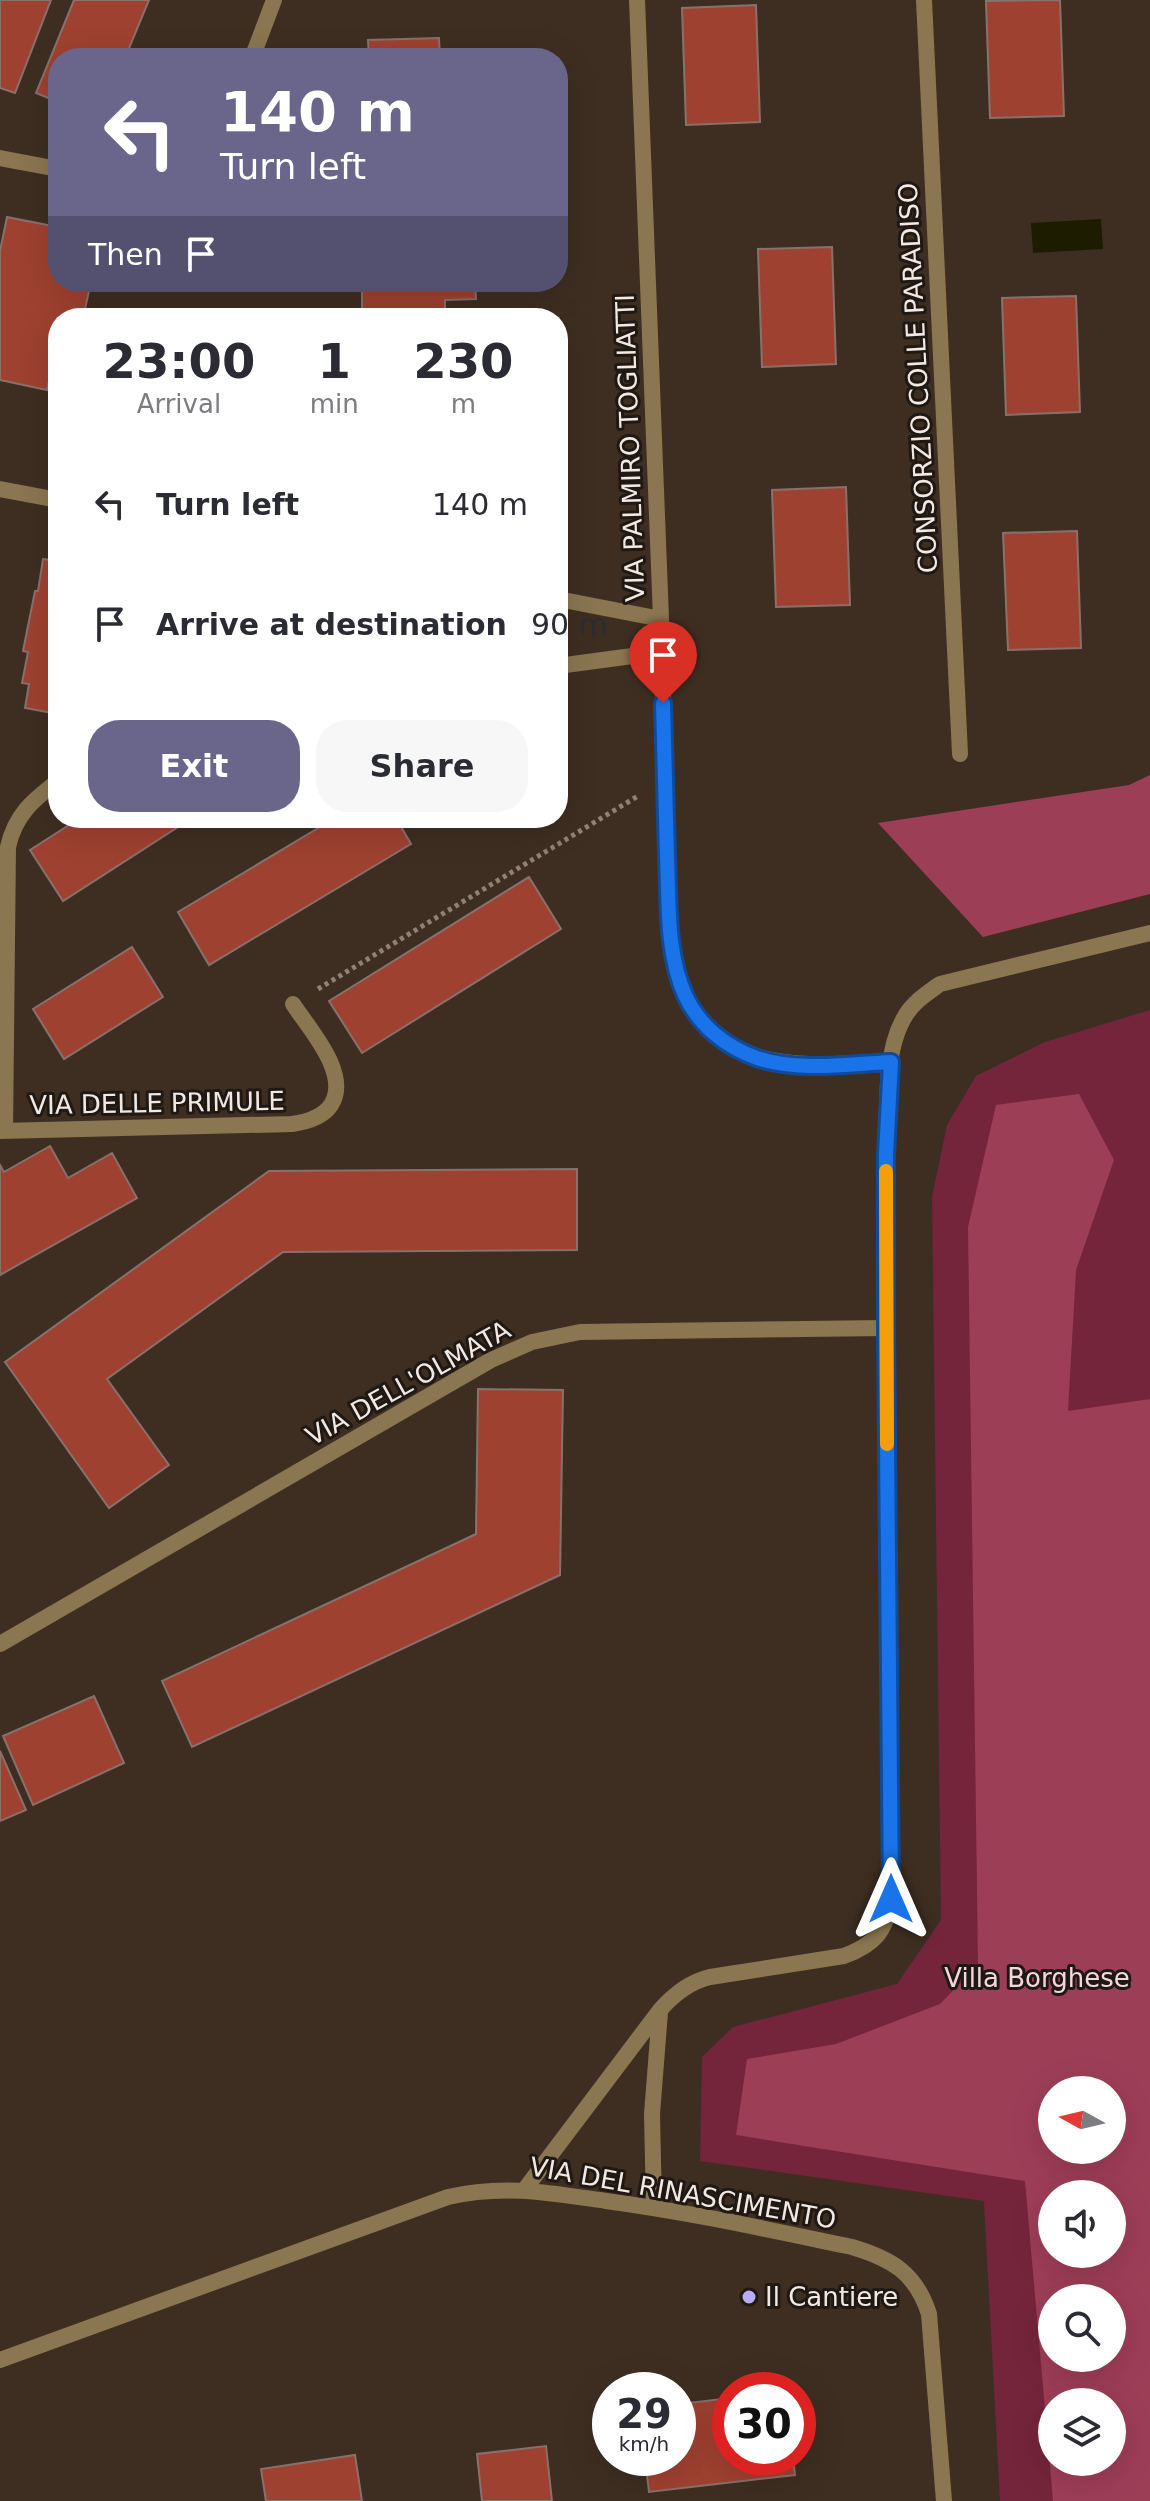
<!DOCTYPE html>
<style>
:root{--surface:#fff;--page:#f7f7f7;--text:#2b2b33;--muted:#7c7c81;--accent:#6a658b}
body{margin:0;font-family:"DejaVu Sans",sans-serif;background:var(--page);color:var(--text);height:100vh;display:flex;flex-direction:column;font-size:30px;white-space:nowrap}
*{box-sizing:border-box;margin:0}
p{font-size:26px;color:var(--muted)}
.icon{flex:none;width:44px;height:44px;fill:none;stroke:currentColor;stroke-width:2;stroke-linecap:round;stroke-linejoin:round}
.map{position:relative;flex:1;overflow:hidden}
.sheet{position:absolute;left:48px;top:308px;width:520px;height:520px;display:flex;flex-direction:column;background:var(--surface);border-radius:32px;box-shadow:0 8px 32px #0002}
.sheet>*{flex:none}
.top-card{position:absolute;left:48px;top:48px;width:520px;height:244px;border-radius:32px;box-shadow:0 8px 32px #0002;background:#6a658b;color:#fff;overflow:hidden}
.needle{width:52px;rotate:278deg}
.fabs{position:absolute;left:1038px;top:2076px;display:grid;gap:16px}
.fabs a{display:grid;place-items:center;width:88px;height:88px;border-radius:50%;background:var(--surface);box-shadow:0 8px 32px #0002;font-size:40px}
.speed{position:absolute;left:592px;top:2372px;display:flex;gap:16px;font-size:40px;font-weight:700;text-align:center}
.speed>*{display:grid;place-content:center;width:104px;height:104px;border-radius:50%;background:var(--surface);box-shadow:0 8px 32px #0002;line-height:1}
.speed small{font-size:20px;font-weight:400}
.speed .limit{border:12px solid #d22;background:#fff;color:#111}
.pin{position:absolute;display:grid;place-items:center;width:68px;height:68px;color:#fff;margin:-82px -34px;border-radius:50% 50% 50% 0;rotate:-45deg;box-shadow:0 0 8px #0007}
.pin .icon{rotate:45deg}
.me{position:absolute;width:88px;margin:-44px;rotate:0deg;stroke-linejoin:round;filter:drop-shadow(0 0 6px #0008)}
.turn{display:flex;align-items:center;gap:28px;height:168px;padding:0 40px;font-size:36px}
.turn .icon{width:104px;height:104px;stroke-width:2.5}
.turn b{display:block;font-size:56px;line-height:68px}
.then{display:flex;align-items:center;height:76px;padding:0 40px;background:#0003;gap:16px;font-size:30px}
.eta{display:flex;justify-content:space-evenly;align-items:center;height:136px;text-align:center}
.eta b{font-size:48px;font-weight:700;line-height:56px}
.primary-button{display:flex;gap:16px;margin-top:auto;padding:16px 40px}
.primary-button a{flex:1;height:92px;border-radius:32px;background:var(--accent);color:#fff;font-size:32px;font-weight:700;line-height:92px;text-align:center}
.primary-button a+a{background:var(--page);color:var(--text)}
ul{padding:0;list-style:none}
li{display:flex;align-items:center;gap:24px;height:120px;padding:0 40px}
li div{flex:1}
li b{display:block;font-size:30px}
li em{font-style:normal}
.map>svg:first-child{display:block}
.green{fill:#74253c;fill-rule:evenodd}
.forest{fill:#9d3e57;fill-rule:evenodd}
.water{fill:#1e1c00}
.building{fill:#9f4131;stroke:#88716c;stroke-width:2}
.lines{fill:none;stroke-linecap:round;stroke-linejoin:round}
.path{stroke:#8e8177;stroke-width:5;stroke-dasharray:4 4;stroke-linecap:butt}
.lane{stroke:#8a7651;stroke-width:16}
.street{stroke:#8a7651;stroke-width:16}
.route-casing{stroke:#114b97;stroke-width:20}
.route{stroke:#1a73e8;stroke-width:14}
.slow{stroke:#f59e0b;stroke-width:14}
.poi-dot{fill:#b8abf7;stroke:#1f1813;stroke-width:3}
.labels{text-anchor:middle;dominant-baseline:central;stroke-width:6;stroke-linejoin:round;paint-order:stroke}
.street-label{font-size:26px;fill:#f4e9e2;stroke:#1f1813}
.park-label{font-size:26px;fill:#f3d7dc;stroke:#1f1813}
.poi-label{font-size:26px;fill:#f4e9e2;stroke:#1f1813;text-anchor:start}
</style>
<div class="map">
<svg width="1150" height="2501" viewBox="0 0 1150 2501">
<rect width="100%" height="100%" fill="#3e2e22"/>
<path class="green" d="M1150 1010V2501H1000L984 2201 700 2161 702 2057 733 2027 897 1984 941 1920 932 1197 947 1125 976 1076 1045 1042ZM1052 2090H1112V2150H1052ZM1052 2194H1112V2254H1052ZM1052 2298H1112V2358H1052ZM1052 2402H1112V2462H1052Z"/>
<path class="forest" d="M1150 775V894L983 937 878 823 1129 785Z
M1079 1094 1114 1160 1076 1270 1068 1411 1150 1399V2501H1053L1025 2181 736 2135 747 2059 836 2044 940 2004 978 1965 968 1227 996 1105ZM1052 2090H1112V2150H1052ZM1052 2194H1112V2254H1052ZM1052 2298H1112V2358H1052ZM1052 2402H1112V2462H1052Z"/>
<path class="water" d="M1101 219 1103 249 1033 253 1031 223Z"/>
<path class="building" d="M0 0H51L15 93 0 88Z
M74 0H149L125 58H58V102L36 93Z
M1060 0 1064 116 990 118 986 1Z
M756 5 760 122 686 125 682 8Z
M439 38 440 58H369L368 40Z
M7 217 58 227V282H91L83 318H58V338L47 390 0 380V251Z
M832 247 836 364 762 367 758 249Z
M362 282H475L476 299 445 300V314L362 316Z
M1076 296 1080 412 1006 415 1002 298Z
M846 487 850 605 776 607 772 490Z
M1077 531 1081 648 1008 650 1003 533Z
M43 559 58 561V714L25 708 29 684 22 683 28 652 23 651 35 591H38Z
M80 818H192L63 901 30 850Z
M335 818H396L411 844 209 965 178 912Z
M529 877 561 929 362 1053 329 1001Z
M132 947 163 997 64 1059 33 1009Z
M50 1146 68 1178 112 1153 137 1198 0 1275V1165L4 1172Z
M577 1169V1250L283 1252 107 1379 169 1465 109 1508 5 1362 269 1171Z
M478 1389 563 1390 560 1575 192 1747 162 1681 476 1534Z
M94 1696 124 1763 33 1805 3 1736Z
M0 1751 26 1810 0 1821Z
M730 2398V2458H793L795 2475 649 2492 645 2458H678V2432H683L679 2404Z
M546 2446 552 2501H482L477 2454Z
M355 2455 362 2501H266L261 2469Z"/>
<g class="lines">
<path class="path" d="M318 989 638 796"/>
<path class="lane" d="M0 1644 491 1360 532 1342 580 1332 886 1328"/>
<path class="street" d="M637 0 661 619 669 911C671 935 673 960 680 983 711 1078 812 1065 891 1062
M924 0 960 754
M252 58 274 0
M0 158 58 169
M0 489 58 500
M558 599 661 619
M558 666 662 652
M0 1131 292 1124C306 1122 323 1117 331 1105 351 1074 309 1029 293 1004
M5 1131 8 847C15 815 33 800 58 781
M525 2189 660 2010C674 1994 689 1982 710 1977L844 1956C874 1945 886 1932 891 1899L886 1154C888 1113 883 1054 904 1018 912 1003 926 994 940 984L1150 933
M654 2207 652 2114 660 2012
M0 2360 448 2197C504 2184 550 2193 606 2201 689 2212 770 2230 852 2247 892 2259 916 2273 929 2314L944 2501"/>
</g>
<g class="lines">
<defs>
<path id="route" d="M663 703C664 754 666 805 667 856 669 901 666 953 685 995 699 1026 726 1047 757 1058 798 1072 848 1064 891 1062L886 1154V1328L891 1899"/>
</defs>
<use href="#route" class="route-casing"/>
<use href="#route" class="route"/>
<path class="slow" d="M886 1171 887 1444"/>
</g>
<circle class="poi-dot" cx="749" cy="2297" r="8"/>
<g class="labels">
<g class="street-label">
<text transform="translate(918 378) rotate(-93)">CONSORZIO COLLE PARADISO</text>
<text transform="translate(630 448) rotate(-92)">VIA PALMIRO TOGLIATTI</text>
<text transform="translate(157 1103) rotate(-1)">VIA DELLE PRIMULE</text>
<text transform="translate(408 1383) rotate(-29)">VIA DELL'OLMATA</text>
<text transform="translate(683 2193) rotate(10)">VIA DEL RINASCIMENTO</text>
</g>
<g class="park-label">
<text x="1037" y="1978">Villa Borghese</text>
</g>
<g class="poi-label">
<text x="765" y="2297">Il Cantiere</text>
</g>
</g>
</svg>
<div class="fabs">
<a><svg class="needle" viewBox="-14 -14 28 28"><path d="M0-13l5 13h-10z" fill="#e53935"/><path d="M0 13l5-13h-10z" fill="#7c7c81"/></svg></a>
<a><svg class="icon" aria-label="sound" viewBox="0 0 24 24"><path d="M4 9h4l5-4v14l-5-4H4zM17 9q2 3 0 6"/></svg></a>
<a><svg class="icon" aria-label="search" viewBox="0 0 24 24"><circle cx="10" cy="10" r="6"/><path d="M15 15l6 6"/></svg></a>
<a><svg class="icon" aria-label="layers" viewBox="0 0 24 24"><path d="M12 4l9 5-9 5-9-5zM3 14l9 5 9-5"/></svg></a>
</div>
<div class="speed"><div>29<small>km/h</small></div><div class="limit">30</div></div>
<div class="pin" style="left:663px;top:703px;background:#d93025"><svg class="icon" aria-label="arrive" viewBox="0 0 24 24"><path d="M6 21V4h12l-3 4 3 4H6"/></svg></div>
<svg class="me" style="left:891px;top:1899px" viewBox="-20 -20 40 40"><path d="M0-17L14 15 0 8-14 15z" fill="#1a73e8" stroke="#fff" stroke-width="4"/></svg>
<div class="top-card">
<div class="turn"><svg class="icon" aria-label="left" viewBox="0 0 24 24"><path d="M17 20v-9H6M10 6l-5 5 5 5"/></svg><div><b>140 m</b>Turn left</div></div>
<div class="then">Then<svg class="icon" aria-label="arrive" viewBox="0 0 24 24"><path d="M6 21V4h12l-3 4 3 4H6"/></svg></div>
</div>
<section class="sheet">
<div class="eta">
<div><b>23:00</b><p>Arrival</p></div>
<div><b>1</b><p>min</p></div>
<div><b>230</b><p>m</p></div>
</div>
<ul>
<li><svg class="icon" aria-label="left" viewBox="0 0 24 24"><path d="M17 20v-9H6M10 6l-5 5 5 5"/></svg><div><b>Turn left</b></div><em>140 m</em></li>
<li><svg class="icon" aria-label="arrive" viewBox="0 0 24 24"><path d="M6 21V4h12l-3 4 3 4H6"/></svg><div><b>Arrive at destination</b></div><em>90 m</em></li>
</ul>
<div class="primary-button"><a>Exit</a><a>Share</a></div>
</section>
</div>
